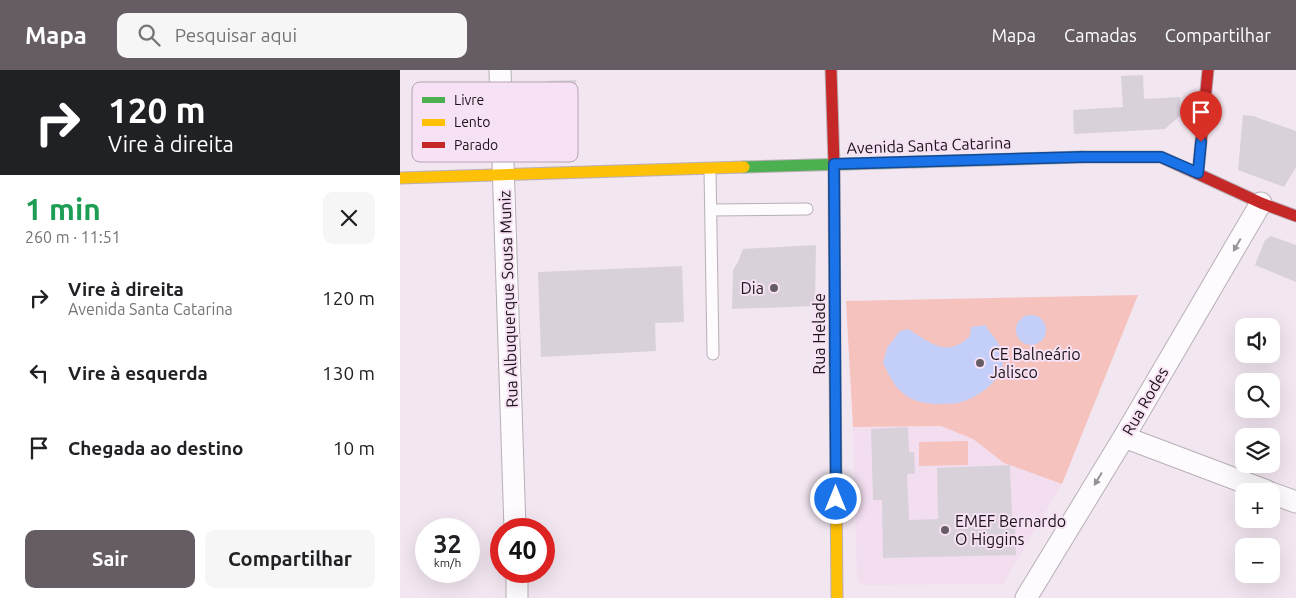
<!DOCTYPE html>
<html lang="pt">
<meta charset="utf-8">
<style>
:root{--surface:#fff;--page:#f6f6f6;--text:#202124;--muted:#757577;--accent:#665d64}
body{margin:0;font-family:Ubuntu,sans-serif;background:var(--page);color:var(--text);height:100vh;display:flex;flex-direction:column;font-size:19px;white-space:nowrap}
*{box-sizing:border-box;margin:0}
p{font-size:16px;color:var(--muted)}
.icon{flex:none;width:28px;height:28px;fill:none;stroke:currentColor;stroke-width:2;stroke-linecap:round;stroke-linejoin:round}
.map{position:relative;flex:1;overflow:hidden}
.details{display:flex;flex-direction:column;background:var(--surface);width:400px}
.details>*{flex:none}
.banner{background:#202124;color:#fff;overflow:hidden}
.controls{position:absolute;left:835px;top:248px;display:grid;gap:10px}
.controls a{display:grid;place-items:center;width:45px;height:45px;border-radius:10px;background:var(--surface);box-shadow:0 5px 20px #0002;font-size:25px}
.speed{position:absolute;left:15px;top:448px;display:flex;gap:10px;font-size:25px;font-weight:700;text-align:center}
.speed>*{display:grid;place-content:center;width:65px;height:65px;border-radius:50%;background:var(--surface);box-shadow:0 5px 20px #0002;line-height:1}
.speed small{font-size:12px;font-weight:400}
.speed .limit{border:8px solid #d22;background:#fff;color:#111}
.pin{position:absolute;display:grid;place-items:center;width:42px;height:42px;color:#fff;margin:-51px -21px;border-radius:50% 50% 50% 0;rotate:-45deg;box-shadow:0 0 5px #0007}
.pin .icon{rotate:45deg}
.me{position:absolute;width:55px;margin:-28px;rotate:0deg;stroke-linejoin:round;filter:drop-shadow(0 0 4px #0008)}
.turn{display:flex;align-items:center;gap:18px;height:105px;padding:0 25px;font-size:22px}
.turn .icon{width:65px;height:65px;stroke-width:2.5}
.turn b{display:block;font-size:35px;line-height:42px}
.round{display:grid;place-items:center;flex:none;width:52px;height:52px;border-radius:10px;background:var(--page)}
.headline{display:flex;align-items:center;justify-content:space-between;height:85px;padding:0 25px}
h1{font-size:30px;font-weight:600;line-height:38px;color:#1e9e55}
.primary-button{display:flex;gap:10px;margin-top:auto;padding:10px 25px}
.primary-button a{flex:1;height:58px;border-radius:10px;background:var(--accent);color:#fff;font-size:20px;font-weight:600;line-height:58px;text-align:center}
.primary-button a+a{background:var(--page);color:var(--text)}
ul{padding:0;list-style:none}
li{display:flex;align-items:center;gap:15px;height:75px;padding:0 25px}
li div{flex:1}
li b{display:block;font-size:19px}
li em{font-style:normal}
header{display:flex;align-items:center;gap:30px;box-sizing:border-box;height:70px;padding:0 25px;background:var(--accent);color:#fff}
header strong{font-size:24px}
nav{display:flex;gap:28px;margin-inline-start:auto;font-size:18px}
.search{width:350px;height:45px;background:var(--page);display:flex;align-items:center;gap:12px;box-sizing:border-box;padding:0 18px;border-radius:10px;color:var(--muted);font-size:19px}
main{display:flex;flex:1;min-height:0}
.map>svg:first-child{display:block}
.built{fill:#f3def0}
.green{fill:#f5c2bd}
.water{fill:#c3cff9}
.building{fill:#d8d1da}
.lines{fill:none;stroke-linecap:round;stroke-linejoin:round}
.lane-casing{stroke:#b8afb7;stroke-width:13}
.street-casing{stroke:#b8afb7;stroke-width:23}
.fast-casing{stroke:#b8afb7;stroke-width:13}
.slow-casing{stroke:#b8afb7;stroke-width:13}
.jam-casing{stroke:#b8afb7;stroke-width:13}
.lane{stroke:#fdfbfd;stroke-width:11}
.street{stroke:#fdfbfd;stroke-width:21}
.fast{stroke:#4caf50;stroke-width:11}
.slow{stroke:#ffc107;stroke-width:11}
.jam{stroke:#c62828;stroke-width:11}
.oneway{fill:#979396}
.route-casing{stroke:#114b97;stroke-width:12}
.route{stroke:#1a73e8;stroke-width:9}
.poi-dot{fill:#665d64;stroke:#f7e1f4;stroke-width:2}
.labels{text-anchor:middle;dominant-baseline:central;stroke-width:4;stroke-linejoin:round;paint-order:stroke}
.street-label{font-size:16px;fill:#1a1319;stroke:#f7e1f4}
.poi-label{font-size:16px;fill:#1a1319;stroke:#f7e1f4;text-anchor:start}
.key{fill:#f7e1f4;stroke:#b5a3b2;stroke-width:1}
.key-label{font-size:14px;fill:#1a1319}
</style>
<header>
<strong>Mapa</strong>
<div class="search"><svg class="icon" aria-label="search" viewBox="0 0 24 24"><circle cx="10" cy="10" r="6"/><path d="M15 15l6 6"/></svg>Pesquisar aqui</div>
<nav><a>Mapa</a><a>Camadas</a><a>Compartilhar</a></nav>
</header>
<main>
<section class="details">
<div class="banner">
<div class="turn"><svg class="icon" aria-label="right" viewBox="0 0 24 24"><path d="M7 20v-9h11M14 6l5 5-5 5"/></svg><div><b>120 m</b>Vire à direita</div></div>
</div>
<div class="headline"><div><h1>1 min</h1><p>260 m · 11:51</p></div><a class="round"><svg class="icon" aria-label="close" viewBox="0 0 24 24"><path d="M6 6l12 12M18 6L6 18"/></svg></a></div>
<ul>
<li><svg class="icon" aria-label="right" viewBox="0 0 24 24"><path d="M7 20v-9h11M14 6l5 5-5 5"/></svg><div><b>Vire à direita</b><p>Avenida Santa Catarina</p></div><em>120 m</em></li>
<li><svg class="icon" aria-label="left" viewBox="0 0 24 24"><path d="M17 20v-9H6M10 6l-5 5 5 5"/></svg><div><b>Vire à esquerda</b></div><em>130 m</em></li>
<li><svg class="icon" aria-label="arrive" viewBox="0 0 24 24"><path d="M6 21V4h12l-3 4 3 4H6"/></svg><div><b>Chegada ao destino</b></div><em>10 m</em></li>
</ul>
<div class="primary-button"><a>Sair</a><a>Compartilhar</a></div>
</section>
<div class="map">
<svg width="896" height="528" viewBox="0 0 896 528">
<rect width="100%" height="100%" fill="#f2e6f0"/>
<path class="built" d="M541 356 573 369 604 393 662 414 603 514 464 515 460 513 457 507 453 357Z"/>
<path class="green" d="M738 225 662 414 604 393 573 369 541 356 453 357 446 231Z
M568 371V395L519 396V372Z"/>
<path class="water" d="M616 260a15 15 0 1 1 30 0a15 15 0 1 1-30 0Z
M585 255C591 264 601 274 603 285 608 307 576 330 557 333 542 335 521 335 508 327 495 319 489 305 483 293L487 278 500 261 508 259C530 272 546 289 570 266L571 257Z"/>
<path class="building" d="M743 5 744 29 780 27V46L765 59 674 64 673 40 723 37 721 6Z
M176 10 178 62 154 63 155 80 130 81 125 75 124 33 145 32 146 11Z
M843 45 853 46 896 61V97L884 117 838 100Z
M871 166 896 175V212L855 195 865 170Z
M416 175 415 236 332 239 333 200 338 192 343 179Z
M282 196 284 252 255 253 256 281 141 287 138 202Z
M508 357 509 382H514L515 404H507L509 450 538 449 537 398 610 395 612 447H615L616 485 483 488 482 430H473L471 359Z"/>
<g class="lines">
<defs>
<path id="lane" d="M310 99 313 284
M311 140 407 139"/>
<path id="street" d="M100 0 115 459
M724 367 867 421
M871 423 896 432
M117 501V528
M626 528 724 367 861 133"/>
<path id="fast" d="M344 97 682 87"/>
<path id="slow" d="M0 108 344 97
M435 294 437 528"/>
<path id="jam" d="M431 0 434 94 435 294
M682 87H761L861 133 896 146
M798 103 808 0"/>
</defs>
<use href="#lane" class="lane-casing"/>
<use href="#street" class="street-casing"/>
<use href="#fast" class="fast-casing"/>
<use href="#slow" class="slow-casing"/>
<use href="#jam" class="jam-casing"/>
<use href="#lane" class="lane"/>
<use href="#street" class="street"/>
<use href="#fast" class="fast"/>
<use href="#slow" class="slow"/>
<use href="#jam" class="jam"/>
</g>
<defs><path id="oneway-solid" d="M-6-.8H1V-3.2L6.5 0L1 3.2V.8H-6Z" transform="scale(1.25)"/></defs>
<g class="oneway">
<use href="#oneway-solid" transform="translate(837 175) rotate(120)"/>
<use href="#oneway-solid" transform="translate(698 409) rotate(121)"/>
</g>
<g class="lines">
<defs>
<path id="route" d="M436 429 434 94 682 87H761L798 103 801 72"/>
</defs>
<use href="#route" class="route-casing"/>
<use href="#route" class="route"/>
</g>
<g class="poi-dot">
<circle cx="374" cy="218" r="5"/>
<circle cx="580" cy="293" r="5"/>
<circle cx="545" cy="460" r="5"/>
</g>
<g class="labels">
<g class="street-label">
<text transform="translate(529 75) rotate(-2)">Avenida Santa Catarina</text>
<text transform="translate(108 229) rotate(-92)">Rua Albuquerque Sousa Muniz</text>
<text transform="translate(419 264) rotate(-90)">Rua Helade</text>
<text transform="translate(745 331) rotate(-60)">Rua Rodes</text>
</g>
<g class="poi-label">
<text x="364" y="218" text-anchor="end">Dia</text>
<text x="590" y="284">CE Balneário<tspan x="590" dy="18">Jalisco</tspan></text>
<text x="555" y="451">EMEF Bernardo<tspan x="555" dy="18">O Higgins</tspan></text>
</g>
</g>
<rect x="12" y="12" width="166" height="80" rx="8" class="key"/>
<rect x="22" y="27" width="23" height="6" fill="#4caf50"/>
<rect x="22" y="49" width="23" height="7" fill="#ffc107"/>
<rect x="22" y="72" width="23" height="6" fill="#c62828"/>
<g class="key-label">
<text x="54" y="35">Livre</text>
<text x="54" y="57">Lento</text>
<text x="54" y="80">Parado</text>
</g>
</svg>
<div class="controls">
<a><svg class="icon" aria-label="sound" viewBox="0 0 24 24"><path d="M4 9h4l5-4v14l-5-4H4zM17 9q2 3 0 6"/></svg></a>
<a><svg class="icon" aria-label="search" viewBox="0 0 24 24"><circle cx="10" cy="10" r="6"/><path d="M15 15l6 6"/></svg></a>
<a><svg class="icon" aria-label="layers" viewBox="0 0 24 24"><path d="M12 4l9 5-9 5-9-5zM3 14l9 5 9-5"/></svg></a>
<a>+</a>
<a>−</a>
</div>
<div class="speed"><div>32<small>km/h</small></div><div class="limit">40</div></div>
<div class="pin" style="left:801px;top:72px;background:#d93025"><svg class="icon" aria-label="arrive" viewBox="0 0 24 24"><path d="M6 21V4h12l-3 4 3 4H6"/></svg></div>
<svg class="me" style="left:436px;top:429px" viewBox="-20 -20 40 40"><circle r="17" fill="#1a73e8" stroke="#fff" stroke-width="3"/><path d="M0-11L8 9 0 5-8 9z" fill="#fff"/></svg>
</div>
</main>
